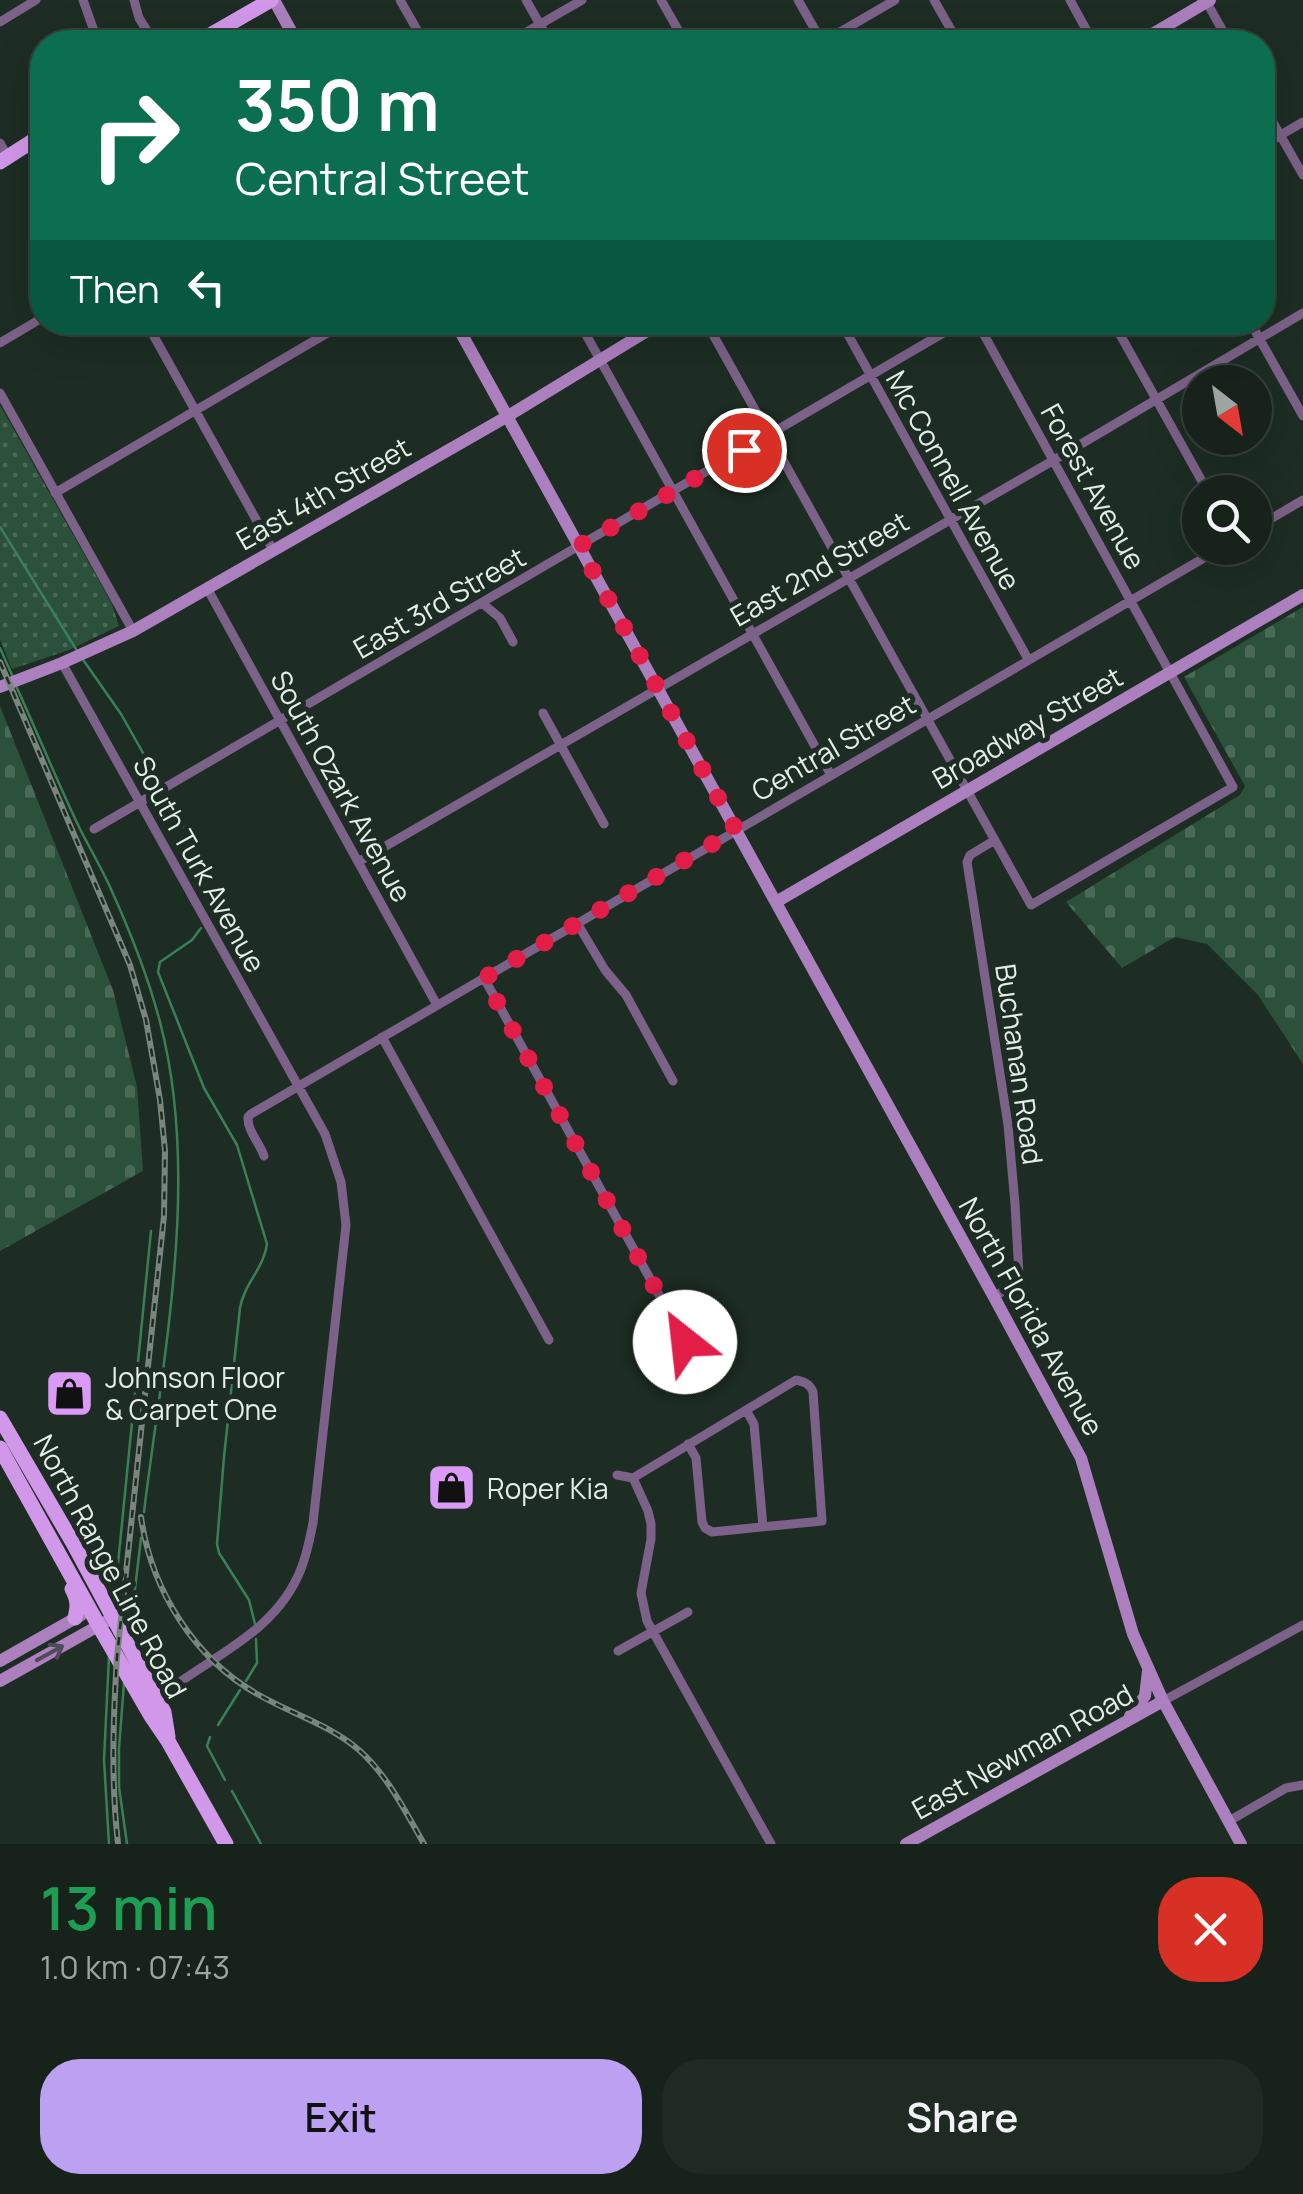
<!DOCTYPE html>
<meta charset="utf-8">
<style>
:root{--surface:#16221a;--page:#1f2a23;--text:#f1f3f6;--muted:#9ea4a2;--line:#353f39;--accent:#bca0f2}
body{margin:0;font-family:Manrope,sans-serif;background:var(--page);color:var(--text);height:100vh;display:flex;flex-direction:column;font-size:38px;white-space:nowrap}
*{box-sizing:border-box;margin:0}
p{font-size:32px;color:var(--muted)}
.icon{flex:none;width:55px;height:55px;fill:none;stroke:currentColor;stroke-width:2;stroke-linecap:round;stroke-linejoin:round}
.map{position:relative;height:1844px;overflow:hidden}
.details{display:flex;flex-direction:column;background:var(--surface);flex:1}
.details>*{flex:none}
.top-card{position:absolute;left:30px;top:30px;width:1245px;height:305px;border-radius:40px;box-shadow:0 10px 40px #0002,0 0 0 2px var(--line);background:#0b6e4f;color:#fff;overflow:hidden}
.needle{width:65px;rotate:149deg}
.controls{position:absolute;left:1182px;top:365px;display:grid;gap:20px}
.controls a{display:grid;place-items:center;width:90px;height:90px;border-radius:50%;background:var(--surface);box-shadow:0 10px 40px #0002,0 0 0 2px var(--line);font-size:50px}
.pin{position:absolute;display:grid;place-items:center;width:85px;height:85px;color:#fff;margin:-42px;border:5px solid #fff;border-radius:50%;box-shadow:0 2px 10px #0007}
.me{position:absolute;width:110px;margin:-55px;rotate:331deg;stroke-linejoin:round;filter:drop-shadow(0 0 8px #0008)}
.turn{display:flex;align-items:center;gap:35px;height:210px;padding:0 40px;font-size:45px}
.turn .icon{width:130px;height:130px;stroke-width:2.5}
.turn b{display:block;font-size:70px;line-height:85px}
.then{display:flex;align-items:center;height:95px;padding:0 40px;background:#0003;gap:20px;font-size:38px}
.round{display:grid;place-items:center;flex:none;width:105px;height:105px;border-radius:40px;background:var(--page)}
.summary{display:flex;align-items:center;justify-content:space-between;height:170px;padding:0 40px}
h1{font-size:60px;font-weight:600;line-height:75px;color:#1e9e55}
.button{display:flex;gap:20px;margin-top:auto;padding:20px 40px}
.button a{flex:1;height:115px;border-radius:40px;background:var(--accent);color:#111;font-size:40px;font-weight:600;line-height:115px;text-align:center}
.button a+a{background:var(--page);color:var(--text)}
.map>svg:first-child{display:block}
.cemetery{fill:url(#cemetery-stones)}
.park{fill:url(#park-dots)}
.lines{fill:none;stroke-linecap:round;stroke-linejoin:round}
.stream{stroke:#3a7f59;stroke-width:2.5}
.street{stroke:#7c6188;stroke-width:9}
.secondary{stroke:#ac7fbf;stroke-width:12}
.primary{stroke:#d197e9;stroke-width:15}
.rail-casing{stroke:#79867e;stroke-width:6}
.rail{stroke:#1d2d23;stroke-width:2.5;stroke-dasharray:8;stroke-linecap:butt}
.oneway{stroke:#4f4a5a}
.route{stroke:#e11d48;stroke-width:18;stroke-dasharray:0 32.4}
.labels{text-anchor:middle;dominant-baseline:central;stroke-width:10;stroke-linejoin:round;paint-order:stroke}
.street-label{font-size:28px;fill:#e4eee7;stroke:#1d2d23}
.poi-label{font-size:28px;fill:#e4eee7;stroke:#1d2d23;text-anchor:start}
</style>
<div class="map">
<svg width="1303" height="1844" viewBox="0 0 1303 1844">
<defs>
<pattern id="cemetery-stones" width="16" height="16" patternUnits="userSpaceOnUse" patternTransform="scale(2.5)"><rect width="16" height="16" fill="#2b513b"/><path d="M2 7V4a2 2 0 0 1 4 0v3zM10 15v-3a2 2 0 0 1 4 0v3z" fill="#4a6a57"/></pattern>
<pattern id="park-dots" width="8" height="8" patternUnits="userSpaceOnUse" patternTransform="scale(2.5)"><rect width="8" height="8" fill="#2b513b"/><path d="M2 2h.1M6 6h.1" fill="none" stroke="#4a6a57" stroke-width="1.8" stroke-linecap="round"/></pattern>
</defs>
<rect width="100%" height="100%" fill="#1d2d23"/>
<path class="cemetery" d="M1303 607V1064L1258 995 1207 944 1175 937 1122 968 1066 902 1240 795 1245 786 1184 677Z
M0 706 113 990 137 1087 143 1171 0 1251Z"/>
<path class="park" d="M0 405 112 604 119 626 69 650 12 669 0 640Z"/>
<g class="lines">
<path class="stream" d="M0 527 76 649
M0 648 12 675
M84 661 121 714 160 783
M17 688C38 734 57 781 79 827 89 847 101 867 110 887 130 931 148 976 160 1022 201 1178 163 1355 144 1512
M167 794 194 846 202 880 212 903 210 910
M201 928 192 940 160 962 158 972 204 1088 237 1145 267 1244C264 1268 244 1284 240 1308L224 1457 217 1544 219 1553 249 1600 255 1624
M114 1604 151 1231
M130 1631 141 1538
M246 1681 257 1663 256 1639
M124 1683 119 1748V1787L127 1844
M218 1725 240 1690
M210 1737 207 1746 225 1780
M232 1791 261 1844
M109 1844 104 1760 109 1656"/>
<path class="street" d="M83 0 98 42
M134 0 139 18 154 42
M400 0 424 42
M526 0 550 42
M661 0 685 42
M798 0 822 42
M934 0 958 42
M1070 0 1093 42
M1206 1 1229 42
M0 22 36 0
M509 42 582 0
M823 42 895 0
M1262 103 1303 175
M0 143 8 157
M1262 146 1303 122
M146 322 273 550
M579 322 831 775
M706 322 1031 905 1233 787 977 322
M841 322 1028 659
M1113 322 1208 492
M1250 322 1303 416
M0 343 42 318
M0 393 133 631
M55 493 346 322
M1255 528 1303 500
M207 588 437 1005
M482 603 500 618 513 642
M62 663 325 1134 341 1182 346 1225 313 1523C310 1538 307 1554 301 1569 275 1635 208 1657 157 1699
M543 713 604 824
M94 829 962 322
M358 862 1054 460 1303 313
M577 923 605 970 626 995 673 1081
M484 978 685 1342
M382 1037 549 1340
M264 1156C260 1143 247 1131 248 1117L251 1114 1221 548
M1019 1274 1021 1292
M994 1297 1011 1286 1019 1275 1015 1204 1008 1125 967 862 970 855 995 840
M746 1410 754 1424 763 1527
M617 1475 633 1478 648 1511 651 1524V1539L641 1593 647 1621 771 1844
M633 1478 796 1380C805 1382 810 1384 813 1392L822 1521 712 1532 705 1528 702 1522 696 1458 688 1444
M618 1651 688 1612
M1163 1701 1303 1625
M1229 1821 1286 1788 1303 1785"/>
<path class="secondary" d="M274 0 297 42
M1139 42 1210 0
M455 322 994 1297 1081 1458 1133 1634 1163 1701 1241 1844
M0 687 62 663 133 631 508 416 662 322
M776 902 1303 595
M0 1661 81 1615
M0 1681 107 1621
M1130 1716 1145 1696 1148 1671
M906 1844 1163 1701"/>
<path class="primary" d="M198 42 271 0
M0 162 42 135
M0 1418 73 1543 164 1712 168 1737
M0 1448 99 1626 151 1716 168 1741 226 1844
M72 1589C78 1600 78 1607 75 1618"/>
<defs>
<path id="rail" d="M0 662 130 965 146 1020 160 1100 165 1151 164 1216 117 1657C113 1720 111 1781 118 1844
M141 1517C151 1589 194 1659 259 1695 292 1714 330 1725 359 1750 388 1776 405 1811 424 1844"/>
</defs>
<use href="#rail" class="rail-casing"/>
<use href="#rail" class="rail"/>
</g>
<defs><path id="oneway-shaft" d="M-6 0H5M1.5-3L5.5 0L1.5 3" fill="none" stroke-width="1.6" stroke-linecap="round" stroke-linejoin="round" transform="scale(2.5)"/></defs>
<use class="oneway" href="#oneway-shaft" transform="translate(50 1653) rotate(-29)"/>
<g class="lines">
<path class="route" d="M685 1342 484 978 736 830 579 546 744 450"/>
</g>
<defs>
<symbol id="shop-square" viewBox="-11 -11 22 22"><rect x="-9" y="-9" width="18" height="18" rx="4" fill="#da9af6" stroke="#1d2d23"/><path d="M-5-2.5h2.3a2.7 3.5 0 0 1 5.4 0H5L5.5 6h-11ZM-1.5-2.5h3a1.5 2.3 0 0 0-3 0Z" fill="#111"/></symbol>
</defs>
<g fill-rule="evenodd">
<use href="#shop-square" x="42" y="1366" width="55" height="55"/>
<use href="#shop-square" x="424" y="1460" width="55" height="55"/>
</g>
<g class="labels">
<g class="street-label">
<text transform="translate(954 480) rotate(61)">Mc Connell Avenue</text>
<text transform="translate(1094 486) rotate(61)">Forest Avenue</text>
<text transform="translate(323 493) rotate(-30)">East 4th Street</text>
<text transform="translate(819 568) rotate(-30)">East 2nd Street</text>
<text transform="translate(439 602) rotate(-30)">East 3rd Street</text>
<text transform="translate(1027 727) rotate(-30)">Broadway Street</text>
<text transform="translate(833 747) rotate(-30)">Central Street</text>
<text transform="translate(342 786) rotate(61)">South Ozark Avenue</text>
<text transform="translate(200 864) rotate(61)">South Turk Avenue</text>
<text transform="translate(1020 1064) rotate(82)">Buchanan Road</text>
<text transform="translate(1032 1316) rotate(61)">North Florida Avenue</text>
<text transform="translate(111 1566) rotate(62)">North Range Line Road</text>
<text transform="translate(1022 1751) rotate(-29)">East Newman Road</text>
</g>
<g class="poi-label">
<text x="105" y="1377">Johnson Floor<tspan x="105" dy="32">&amp; Carpet One</tspan></text>
<text x="487" y="1488">Roper Kia</text>
</g>
</g>
</svg>
<div class="controls">
<a><svg class="needle" viewBox="-14 -14 28 28"><path d="M0-13l5 13h-10z" fill="#e53935"/><path d="M0 13l5-13h-10z" fill="#9ea4a2"/></svg></a>
<a><svg class="icon" aria-label="search" viewBox="0 0 24 24"><circle cx="10" cy="10" r="6"/><path d="M15 15l6 6"/></svg></a>
</div>
<div class="pin" style="left:744px;top:450px;background:#d93025"><svg class="icon" aria-label="arrive" viewBox="0 0 24 24"><path d="M6 21V4h12l-3 4 3 4H6"/></svg></div>
<svg class="me" style="left:685px;top:1342px" viewBox="-20 -20 40 40"><circle r="19" fill="#fff"/><path d="M0-13L10 11 0 6-10 11z" fill="#e11d48"/></svg>
<div class="top-card">
<div class="turn"><svg class="icon" aria-label="right" viewBox="0 0 24 24"><path d="M7 20v-9h11M14 6l5 5-5 5"/></svg><div><b>350 m</b>Central Street</div></div>
<div class="then">Then<svg class="icon" aria-label="left" viewBox="0 0 24 24"><path d="M17 20v-9H6M10 6l-5 5 5 5"/></svg></div>
</div>
</div>
<section class="details">
<div class="summary"><div><h1>13 min</h1><p>1.0 km · 07:43</p></div><a class="round" style="background:#d93025;color:#fff"><svg class="icon" aria-label="close" viewBox="0 0 24 24"><path d="M6 6l12 12M18 6L6 18"/></svg></a></div>
<div class="button"><a>Exit</a><a>Share</a></div>
</section>
